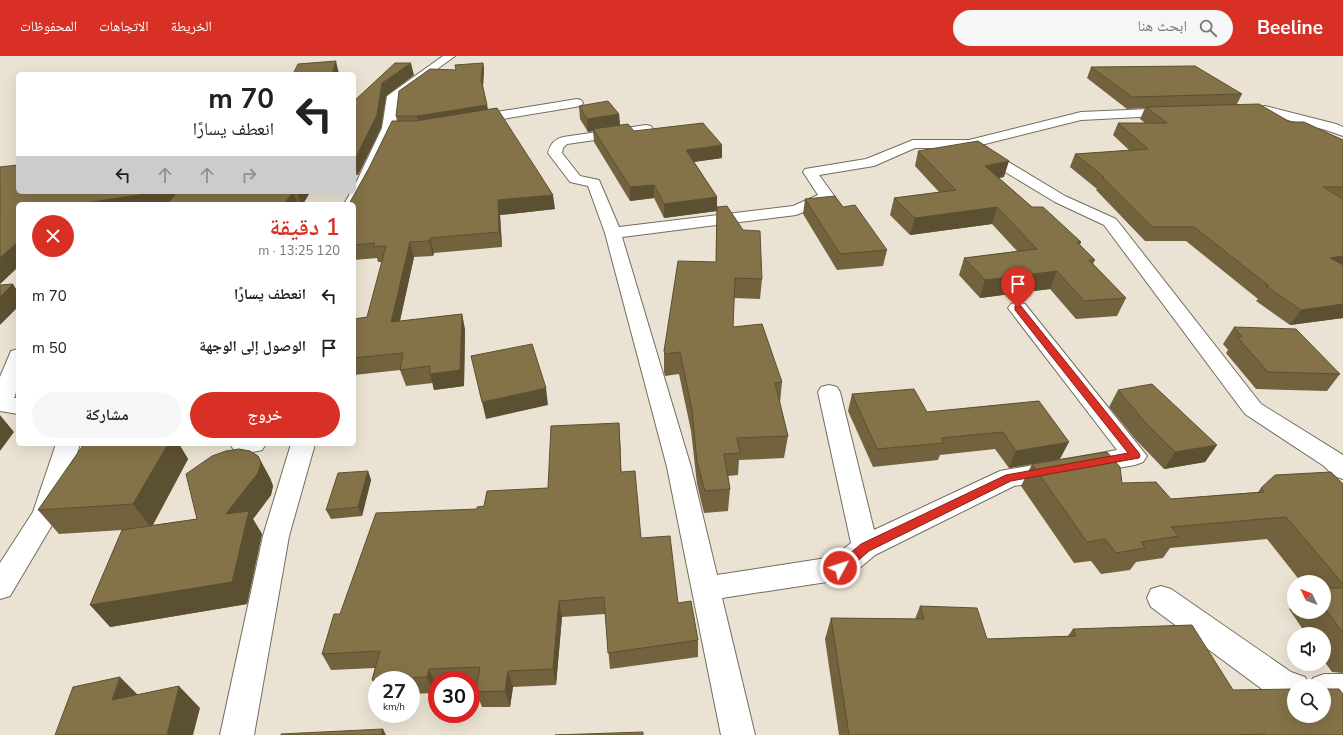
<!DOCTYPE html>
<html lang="ar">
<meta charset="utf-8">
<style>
:root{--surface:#fff;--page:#f6f6f6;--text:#222;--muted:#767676;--accent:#d93025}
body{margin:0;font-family:"Nunito Sans","Noto Naskh Arabic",sans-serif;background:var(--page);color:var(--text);direction:rtl;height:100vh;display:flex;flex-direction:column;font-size:15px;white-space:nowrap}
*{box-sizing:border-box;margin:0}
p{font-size:13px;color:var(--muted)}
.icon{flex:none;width:22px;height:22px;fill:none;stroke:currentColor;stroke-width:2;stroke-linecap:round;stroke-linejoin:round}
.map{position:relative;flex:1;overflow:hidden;direction:ltr}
.panel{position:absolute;left:16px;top:146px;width:340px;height:244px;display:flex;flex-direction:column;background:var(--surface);border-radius:6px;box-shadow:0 4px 16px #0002;direction:rtl}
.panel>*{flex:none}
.hud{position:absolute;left:16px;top:16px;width:340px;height:122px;border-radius:6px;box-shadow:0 4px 16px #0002;direction:rtl;background:#fff;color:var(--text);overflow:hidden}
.needle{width:26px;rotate:313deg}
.tools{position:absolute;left:1287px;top:519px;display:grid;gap:8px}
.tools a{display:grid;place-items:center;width:44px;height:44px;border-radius:50%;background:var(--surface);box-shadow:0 4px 16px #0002;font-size:20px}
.speed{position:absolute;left:368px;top:615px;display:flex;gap:8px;font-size:20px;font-weight:700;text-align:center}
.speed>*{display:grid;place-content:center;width:52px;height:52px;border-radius:50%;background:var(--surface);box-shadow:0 4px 16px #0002;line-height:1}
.speed small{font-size:10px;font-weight:400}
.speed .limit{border:6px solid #d22;background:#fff;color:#111}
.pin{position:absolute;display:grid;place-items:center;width:34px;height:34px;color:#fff;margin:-41px -17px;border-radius:50% 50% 50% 0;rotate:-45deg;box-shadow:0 0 4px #0007}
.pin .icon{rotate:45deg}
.me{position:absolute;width:44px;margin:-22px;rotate:50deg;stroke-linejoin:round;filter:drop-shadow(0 0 3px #0008)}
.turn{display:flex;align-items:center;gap:14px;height:84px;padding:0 16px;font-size:18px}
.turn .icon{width:52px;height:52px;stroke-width:2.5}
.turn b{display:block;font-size:28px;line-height:34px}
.lanes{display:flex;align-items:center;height:38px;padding:0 16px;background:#0003;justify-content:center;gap:20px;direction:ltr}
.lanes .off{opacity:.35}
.round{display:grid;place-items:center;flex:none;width:42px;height:42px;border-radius:21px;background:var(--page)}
.overview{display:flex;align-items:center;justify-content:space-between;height:68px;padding:0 16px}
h1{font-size:24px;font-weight:600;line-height:30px;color:var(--accent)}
.button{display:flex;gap:8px;margin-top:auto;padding:8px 16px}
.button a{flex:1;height:46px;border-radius:24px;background:var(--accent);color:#fff;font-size:16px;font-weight:600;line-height:46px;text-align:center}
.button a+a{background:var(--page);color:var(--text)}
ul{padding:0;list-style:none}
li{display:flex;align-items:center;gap:12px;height:52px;padding:0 16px}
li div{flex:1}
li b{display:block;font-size:15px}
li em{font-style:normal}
header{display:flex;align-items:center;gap:24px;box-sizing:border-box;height:56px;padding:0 20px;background:var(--accent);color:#fff}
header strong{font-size:19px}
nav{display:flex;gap:22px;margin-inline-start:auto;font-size:14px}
.search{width:280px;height:36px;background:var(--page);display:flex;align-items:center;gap:10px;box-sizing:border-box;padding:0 14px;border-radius:22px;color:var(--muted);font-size:15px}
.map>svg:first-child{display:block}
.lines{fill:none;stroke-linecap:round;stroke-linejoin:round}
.street-casing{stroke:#736d5f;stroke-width:2}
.street{fill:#fff;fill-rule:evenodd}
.wall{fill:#72623e}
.shaded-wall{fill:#5c5032}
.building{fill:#847248;stroke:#5c5032}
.route{fill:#d93025;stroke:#8d1f18}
</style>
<header>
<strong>Beeline</strong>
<div class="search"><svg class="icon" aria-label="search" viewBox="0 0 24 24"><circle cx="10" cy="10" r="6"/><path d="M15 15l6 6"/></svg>ابحث هنا</div>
<nav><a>الخريطة</a><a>الاتجاهات</a><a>المحفوظات</a></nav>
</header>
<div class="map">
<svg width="1343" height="679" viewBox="0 0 1343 679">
<rect width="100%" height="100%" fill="#eae3d3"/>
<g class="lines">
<defs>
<path id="street" d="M443 0H455L399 41 396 72 372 125 358 151 354 152V148H344L351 136H354V131L382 72 387 40Z
M577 43 581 44 583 47 581 50 472 68 467 67 466 64 467 61 472 60Z
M1265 50 1336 68 1343 71V80L1326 74 1265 58H1241L1239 55 1241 52Z
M1173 52 1177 53 1179 56 1177 59 1081 64 969 92H915L874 110 819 119 835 141 832 144 796 159 622 181 691 411 717 519 833 501 851 487 818 336 821 331 829 329 837 331 840 336 874 474 1000 415 1117 394 1011 256 1008 252 1011 248 1018 246 1025 248 1147 400 1143 406 1135 409 1014 430 875 499 850 520 840 524 722 542 755 679H721L667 411 605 177 588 130 570 126 548 97C550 89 554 83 563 81L646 69 651 70 653 73 651 76 567 88 563 92 562 97 580 120 599 124 619 171 793 150 818 139 803 116 805 113 866 103 913 84H969L1081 56Z
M982 92 987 93 1065 140 1116 163 1261 348 1343 399V423L1334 420 1324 410 1245 358 1104 169 1055 146 977 99 975 96 977 93Z
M18 293V331L14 342H18V358L0 355V321L11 295Z
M56 388H80L58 459 10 540 0 543V507L33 456Z
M230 388H266L262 394C252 397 244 397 234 394Z
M291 388H315L289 480 254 679H220L263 480Z
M1161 530 1171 533 1291 616 1305 621 1309 630H1294V647L1285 646 1274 642 1151 551 1147 542 1151 533Z
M1324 618H1343V648H1324V630H1309L1313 622Z"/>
</defs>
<use href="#street" class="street-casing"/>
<use href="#street" class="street"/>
</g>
<path class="wall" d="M483 7 484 13 483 29 488 54 555 153 500 159 502 191 434 197 433 200 414 201 400 265 462 258 465 274 464 330 434 334 433 327 406 330 400 314 354 319V263L367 261 382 206H378L377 202 354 204V148L397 65 396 60 456 14Z
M1091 11 1242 38 1237 48 1343 84V262L1290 269 1256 245 1258 243 1186 185H1145L1096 134 1097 133 1070 111 1075 98 1129 94 1113 79 1118 67H1145L1140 63 1145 52 1127 53 1087 22Z
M414 19 386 40 381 72 358 119H354V45Z
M579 50 619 58 620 69 634 75 722 102 694 106 717 141V155L664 162 654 142 630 145 594 86 593 75 588 76 580 63Z
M918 95 1004 121 999 122 1032 151 1081 186 1080 189 1095 204 1093 208 1126 242 1117 260 1076 263 1050 233 980 242 959 219 964 202 1017 195 992 168 910 179 890 159 894 142 939 136 915 110Z
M0 111 18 136H310L303 148H18V211L0 228Z
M805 143 843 151 887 194 883 210 837 214 803 158Z
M717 151 762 223 760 243 734 242 733 271 782 326 780 347 788 380 784 402 739 404 738 419 728 420 730 433 728 455 704 457 697 428 691 375 679 318 665 320 664 316V295L716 206Z
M1234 271 1340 318 1327 335 1256 333 1226 297 1228 294 1223 288Z
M1118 334 1217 389 1205 406 1164 413 1136 384 1109 351Z
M852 338 927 356 1039 345 1060 403 1009 412 995 393 940 399 938 404 873 411 848 355Z
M620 384 621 416 641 482 678 547 698 584V601L610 613 605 558 562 561 556 629 513 631 510 651H482L476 636 478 628H471V624H437V629H436L434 637 411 638V624H377V633L372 624 375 612 331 614 322 598 340 558 477 453 484 450 548 432Z
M84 388H179L188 403 153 469 197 463 258 400 270 422 273 430 271 439 253 463 262 478 247 548 110 571 122 474 59 478 38 454Z
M1032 408 1122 427 1171 443 1258 436 1261 432 1343 428V617L1332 616 1324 605V578H1306L1289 553 1294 548V556H1324V526H1301L1267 483 1170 492 1163 502 1136 506 1130 514 1101 518 1091 505 1074 507 1021 430Z
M368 415 371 424 362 460 331 463 326 454Z
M920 550 987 583 1068 580 1073 573 1233 634 1343 679H839L825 583 831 562 915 563Z"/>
<path class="shaded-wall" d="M336 5 339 18H332Z
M411 7 414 19 386 40 381 72 358 119 354 105 382 27Z
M483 7 484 13 483 30 481 24Z
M487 49 488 56 419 66 417 60Z
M619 58 620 71 593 73V75L588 76 587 63Z
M722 89V102L686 107V94Z
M1009 105 1004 121 980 125 985 110Z
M654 129V142L630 145V131Z
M159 136H181L182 148H84L85 147Z
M293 136 298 148H284Z
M297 136H310L303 148H301Z
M553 139 555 153 500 159 502 191 499 176 498 144Z
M717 141V155L664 162V148Z
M997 151 992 168 910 179 915 162Z
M430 182 434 197 433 200 429 185Z
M18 186V211L0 228V202Z
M410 186 414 201 396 282 391 266Z
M1343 200V213L1330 202Z
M1057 215 1050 233 980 242 985 224Z
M13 228 18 236V251L0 269V241Z
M1343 248V262L1290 269 1301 254Z
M462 258 465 274 464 330 434 334 430 318Z
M546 332 548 349 486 363 482 346Z
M0 359 14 376 0 395Z
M619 367 620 384 622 434 621 416Z
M1069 386 1060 403 1009 412 1016 395Z
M168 388H179L188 403 151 472 133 448Z
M1217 389 1205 406 1164 413 1175 396Z
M258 400 270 422 273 430 271 439 253 463 262 478 247 548 110 571 90 549 226 458Z
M368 415 371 424 362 460 358 451Z
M559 545 562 561 556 629 553 613Z
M429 613 436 629 434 637 427 621Z
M508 615 513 631 510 651 505 635Z
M120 621 142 643 112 644Z
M179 630 200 652 193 679H167Z
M383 673 386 679H381Z"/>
<path class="building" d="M336 5 332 18H293L298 8Z
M395 7H411L382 27 377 59 354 105V45Z
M483 7 481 24 487 49 417 60H396L399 35 430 13 456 14 455 9Z
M1195 10 1242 38 1132 41 1091 11Z
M608 45 619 58 587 63 579 50Z
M1259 48 1290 66H1304L1343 84V131H1323L1343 143V200L1330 202 1343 209V248L1301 254 1266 230H1269L1194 171H1152L1102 121H1104L1075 98 1148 93 1118 67H1167L1146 51Z
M497 52 553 139 498 144 499 176 430 182 429 185 410 186 391 266 462 258 460 314 430 318V310L400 314 403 297 354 302V263L367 261 386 190 373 191 375 187 354 189V154L355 151H354V148H349L369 112 392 65H416Z
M703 67 722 89 686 94 717 141 664 148 654 129 630 131 593 73 628 68 634 75Z
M978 85 1009 105 985 110 1032 151H1043L1081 186H1077L1095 204H1089L1126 242 1084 245 1057 215 985 224 964 202 1037 193 997 151 915 162 894 142 956 134 918 95Z
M18 109V136H159L85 147 84 148H18V186L0 202V111Z
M177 136H293L284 148H167Z
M835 140 843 151 855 149 887 194 840 198 805 143Z
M727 150 743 174 760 175 762 223 735 222 733 271 762 268 782 326 775 327 788 380 737 382 740 397 724 398 730 433 705 435 697 406 692 354 680 296 665 298 664 295 678 205 716 206 717 151Z
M13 228 0 241V229Z
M1234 271 1296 273 1340 318 1268 316 1237 281H1242Z
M532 288 546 332 482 346 471 300Z
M1152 328 1217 389 1175 396 1146 367 1118 334Z
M914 333 927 356 1039 345 1069 386 1016 395 1003 376 941 382 944 387 877 393 852 338Z
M619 367 621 416 635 415 641 482 670 480 678 547 691 545 698 584 608 597 604 541 559 545 553 613 508 615 505 635 476 636 480 611 429 613 427 621 372 624 380 595 322 598 334 558H340L376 457 477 453V451L484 450 487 435 548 432 551 370Z
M84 388H168L133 448 38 454Z
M239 393 250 395 258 400 261 407 258 417 226 458 249 455 232 526 90 549 122 474 197 463 186 418 212 400 226 395Z
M1107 396 1120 411 1122 427 1156 426 1171 443 1264 436 1261 432 1275 419 1331 416 1343 428V528L1286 461 1171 471 1179 480 1141 486 1145 492 1116 497 1105 483 1087 486 1032 408Z
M368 415 358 451 326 454 338 417Z
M1324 532H1343V577L1324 551Z
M920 550 977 552 987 583 1076 580 1073 573 1192 569 1233 634 1294 633V660H1324V633H1339L1343 638V679H1265V678L1229 679H849L831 562 924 563Z
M120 621 112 644 179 630 167 679H55L73 631Z
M383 673 381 679H281V678Z
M643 676V679H555Z"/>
<path class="route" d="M1015 250H1021L1139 397 1140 400 1139 402 1011 425 869 495 845 516 840 517 836 516 835 512 836 509 861 488 1006 419 1128 397 1015 254Z"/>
</svg>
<div class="tools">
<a><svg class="needle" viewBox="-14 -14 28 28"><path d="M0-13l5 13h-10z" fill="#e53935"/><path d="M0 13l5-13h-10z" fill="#767676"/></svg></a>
<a><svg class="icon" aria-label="sound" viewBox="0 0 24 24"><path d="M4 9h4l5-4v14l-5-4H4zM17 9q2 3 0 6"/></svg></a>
<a><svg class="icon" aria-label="search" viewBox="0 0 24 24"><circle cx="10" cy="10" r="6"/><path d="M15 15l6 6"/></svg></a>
</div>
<div class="speed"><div>27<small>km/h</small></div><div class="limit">30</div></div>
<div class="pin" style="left:1018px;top:252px;background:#d93025"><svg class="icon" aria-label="arrive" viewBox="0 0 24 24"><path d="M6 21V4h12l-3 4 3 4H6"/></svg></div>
<svg class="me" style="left:840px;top:512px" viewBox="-20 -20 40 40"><circle r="17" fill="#d93025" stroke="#fff" stroke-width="3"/><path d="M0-11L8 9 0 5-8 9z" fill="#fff"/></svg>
<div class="hud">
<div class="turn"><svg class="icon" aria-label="left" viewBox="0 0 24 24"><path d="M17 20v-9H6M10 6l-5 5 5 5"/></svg><div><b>70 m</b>انعطف يسارًا</div></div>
<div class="lanes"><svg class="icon" aria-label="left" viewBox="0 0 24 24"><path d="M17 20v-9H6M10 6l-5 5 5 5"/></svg><svg class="icon off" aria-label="ahead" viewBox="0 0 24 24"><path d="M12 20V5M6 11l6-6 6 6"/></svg><svg class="icon off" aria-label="ahead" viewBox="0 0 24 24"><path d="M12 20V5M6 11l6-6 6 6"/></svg><svg class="icon off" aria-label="right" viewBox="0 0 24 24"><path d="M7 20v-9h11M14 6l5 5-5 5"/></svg></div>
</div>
<section class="panel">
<div class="overview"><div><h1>1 دقيقة</h1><p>120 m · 13:25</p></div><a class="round" style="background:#d93025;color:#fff"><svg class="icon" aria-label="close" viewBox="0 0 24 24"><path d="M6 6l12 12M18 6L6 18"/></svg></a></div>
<ul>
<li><svg class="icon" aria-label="left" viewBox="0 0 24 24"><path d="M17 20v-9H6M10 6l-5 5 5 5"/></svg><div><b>انعطف يسارًا</b></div><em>70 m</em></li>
<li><svg class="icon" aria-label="arrive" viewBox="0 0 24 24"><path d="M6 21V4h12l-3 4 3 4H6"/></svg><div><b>الوصول إلى الوجهة</b></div><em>50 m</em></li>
</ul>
<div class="button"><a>خروج</a><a>مشاركة</a></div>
</section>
</div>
